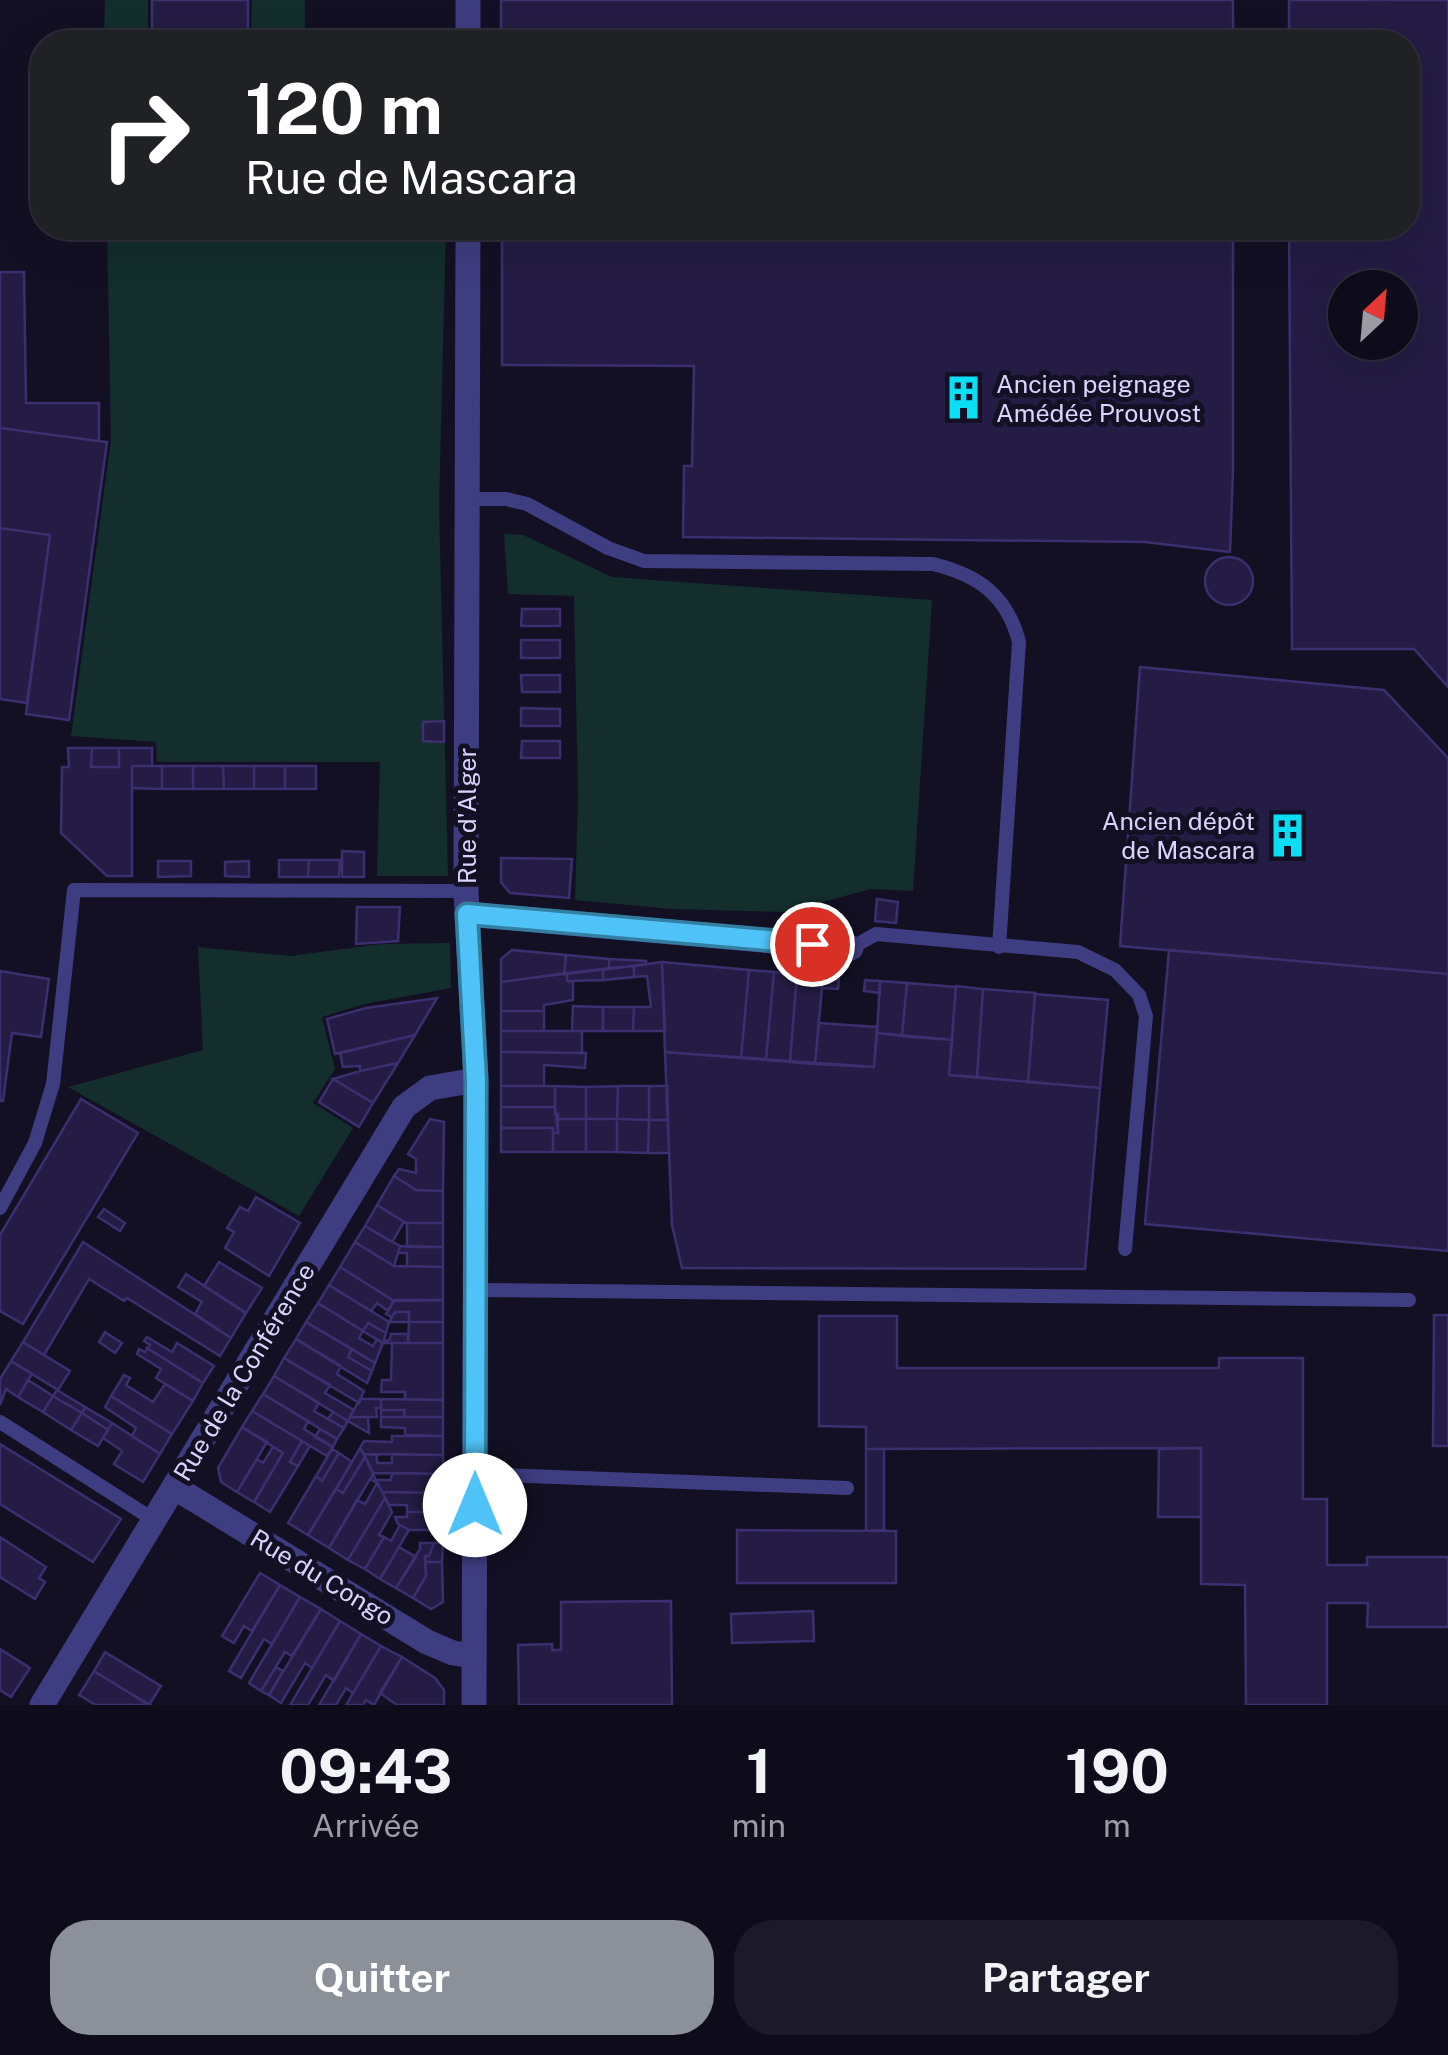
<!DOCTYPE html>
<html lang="fr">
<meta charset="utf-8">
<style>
:root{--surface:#0e0c1b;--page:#1c1a28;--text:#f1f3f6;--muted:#9b9ba3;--line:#2e2c3a;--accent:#8c9099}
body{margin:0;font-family:"Public Sans",sans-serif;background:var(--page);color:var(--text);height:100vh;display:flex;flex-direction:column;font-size:38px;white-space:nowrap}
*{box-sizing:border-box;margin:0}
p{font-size:32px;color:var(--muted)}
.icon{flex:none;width:55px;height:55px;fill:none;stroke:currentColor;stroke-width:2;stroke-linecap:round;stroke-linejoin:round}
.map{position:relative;height:1705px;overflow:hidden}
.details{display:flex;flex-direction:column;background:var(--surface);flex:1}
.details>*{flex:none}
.banner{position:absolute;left:30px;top:30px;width:1390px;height:210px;border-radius:40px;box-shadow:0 10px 40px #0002,0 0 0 2px var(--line);background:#202124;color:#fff;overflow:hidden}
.needle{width:65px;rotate:26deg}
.tools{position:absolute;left:1328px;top:270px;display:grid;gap:20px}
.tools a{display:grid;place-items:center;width:90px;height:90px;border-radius:50%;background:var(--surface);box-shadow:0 10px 40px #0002,0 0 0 2px var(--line);font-size:50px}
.pin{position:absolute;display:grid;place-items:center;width:85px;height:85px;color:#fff;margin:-42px;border:5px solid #fff;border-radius:50%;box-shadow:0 2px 10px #0007}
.me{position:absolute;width:110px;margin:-55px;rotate:0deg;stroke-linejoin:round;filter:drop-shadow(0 0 8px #0008)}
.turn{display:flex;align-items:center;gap:35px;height:210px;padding:0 50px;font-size:45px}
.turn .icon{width:130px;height:130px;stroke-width:2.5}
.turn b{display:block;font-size:70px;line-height:85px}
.eta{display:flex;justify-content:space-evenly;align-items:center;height:170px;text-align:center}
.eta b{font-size:60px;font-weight:700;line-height:70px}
.action{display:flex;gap:20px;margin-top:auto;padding:20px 50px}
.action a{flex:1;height:115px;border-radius:40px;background:var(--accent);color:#fff;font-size:40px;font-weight:700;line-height:115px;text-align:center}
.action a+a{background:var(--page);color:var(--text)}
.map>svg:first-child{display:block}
.green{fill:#132e2d}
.building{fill:#241c44;stroke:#3c2f6f;stroke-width:2.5;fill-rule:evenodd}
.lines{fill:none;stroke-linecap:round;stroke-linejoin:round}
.service{stroke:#3f3d81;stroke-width:14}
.minor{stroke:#3f3d81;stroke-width:25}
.tertiary{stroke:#3f3d81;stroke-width:25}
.route-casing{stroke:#337fa1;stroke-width:25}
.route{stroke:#4fc3f7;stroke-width:18}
.labels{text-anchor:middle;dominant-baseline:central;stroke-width:10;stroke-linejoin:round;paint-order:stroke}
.poi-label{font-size:25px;fill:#d9d4fd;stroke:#131024;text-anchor:start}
.street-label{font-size:25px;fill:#d9d4fd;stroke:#131024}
</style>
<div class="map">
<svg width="1448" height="1705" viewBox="0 0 1448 1705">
<rect width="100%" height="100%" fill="#131024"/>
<path class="green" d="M105 0H148V42H104Z
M252 0H305V42H251Z
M107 228H149L150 231 446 228 439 505 448 876H377L380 762H157L156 742 71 736 111 440Z
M504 534 523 535 612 577 932 600 913 891 871 889 785 912 672 909 575 900 578 798 574 596 508 594Z
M450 943 451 988 364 1004 322 1017 335 1069 313 1103 353 1128 299 1216 68 1087 203 1050 198 947 290 956 382 944Z"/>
<path class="building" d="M152 0H248V42H152Z
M501 0H1233V42H501Z
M1289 0H1448V687L1414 649H1292L1289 228H1408V42H1289ZM1345 288H1400V342H1345Z
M502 228H1233V470L1230 552 1145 542 683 537 684 466H692L694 366 502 365Z
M0 272H24L26 403H99V441L0 428Z
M0 428 107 442 69 720 26 714 50 535 0 528Z
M0 528 50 535 27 703 0 699Z
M1205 581a24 24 0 1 1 48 0a24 24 0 1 1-48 0Z
M522 609H560V626H521Z
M521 640H560V658H521Z
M1140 667 1384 690 1448 758V974L1120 946Z
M521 675H560V692H522Z
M521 708 560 709V726H521Z
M444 721V742L423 741V722Z
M522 741H560V758H521Z
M68 748H92L91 767H119V748H152V766H132V876H107L61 833 62 767H69Z
M92 748H119V767H91Z
M132 766H162V789L132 788Z
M162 766H193V789H162Z
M193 766H223L224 789H193Z
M223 766H254V789H224Z
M254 766H285V789H254Z
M285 766H316V789H285Z
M342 851 364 852V877H342Z
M501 858 572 859 569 898 510 893 501 882Z
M279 860H309L308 877H279Z
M309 860H340L339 877H308Z
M158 861H191V876L158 877Z
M249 861V877L225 876V862Z
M877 899 898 902 896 923 875 921Z
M357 907H400L398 941 356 944Z
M512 950 566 955 564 974 501 982V959Z
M1169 950 1448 974V1251L1145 1224Z
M566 955 609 959V969L564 974Z
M609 959 646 961V964L609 969Z
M662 962 749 970 741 1058 665 1052Z
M662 962 665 1031H633L634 1007H651L647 976 634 977V966Z
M634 966V977L603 980V969Z
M603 969V980L567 981V973Z
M749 970 774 972 766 1060 741 1058Z
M0 971 49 979 41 1037 12 1033 3 1101H0Z
M774 972 797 974 790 1062 766 1060Z
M567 973V981L573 982V1000L544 1005V1011H501V982Z
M797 974 823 977 815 1064 790 1062Z
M823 977H839L838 989 822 988Z
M865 980 880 981V993L864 991Z
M880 981 907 983 902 1036 877 1033Z
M907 983 956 987 952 1040 902 1036Z
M956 986 983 989 977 1077 949 1075Z
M983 989 1035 993 1028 1082 977 1077Z
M1035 994 1108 1000 1100 1088 1028 1082Z
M437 998 415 1035 335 1054 327 1019 366 1008Z
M573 1006 603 1007V1031H572Z
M603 1007H634L633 1031H603Z
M501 1011H544V1031H501Z
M819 1023 877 1027 874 1067 815 1064Z
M501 1031H582V1053L501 1052Z
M877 1033 952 1040 949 1075 1100 1088 1085 1269 682 1268 672 1225 665 1052 874 1067Z
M415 1035 398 1063 360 1071V1066L343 1067 340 1053Z
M501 1052 586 1053 585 1068 544 1065V1086H501Z
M398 1063 373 1103 333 1079 360 1071Z
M333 1079 373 1103 359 1127 319 1102Z
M501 1086H555V1107H501Z
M555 1086 586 1087V1119H558V1114H555Z
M618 1086H649V1120L617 1119Z
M618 1086 617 1119H586V1087Z
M649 1086H667L668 1120H649Z
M81 1099 138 1133 23 1324 0 1311V1235Z
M501 1107H555L558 1133H553V1128H501Z
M430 1119 444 1122 443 1191 416 1190 394 1176 399 1169 416 1173V1159L408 1154Z
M558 1119H586V1152H553V1133H558Z
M586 1119H617V1152H586Z
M617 1119 649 1120 648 1153 617 1152Z
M649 1120H668L669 1153H648Z
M501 1128H553V1152H501Z
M394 1176 416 1190 443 1191V1223H406L377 1205Z
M256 1197 300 1223 269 1276 225 1248 234 1232 227 1228 240 1207 248 1211Z
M377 1205 404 1222 392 1242 365 1226Z
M104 1209 125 1223 120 1231 98 1217Z
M407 1223H443V1247H407Z
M365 1226 400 1246 394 1266 355 1242Z
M83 1242 231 1338 220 1356 127 1298 124 1301 89 1279 44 1355 23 1342Z
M355 1242 394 1266 443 1267V1300L394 1301 340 1267Z
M400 1246 443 1247V1267L407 1266V1253H398Z
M219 1262 262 1288 246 1313 204 1286Z
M340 1267 394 1301 388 1311 377 1303 371 1311 329 1285Z
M186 1274 246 1313 231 1338 195 1314 202 1302 178 1287Z
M329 1285 389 1322 386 1333 368 1323 363 1331 318 1303Z
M394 1300H443V1322H409V1312H395L392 1317 386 1314Z
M318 1303 363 1331 359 1338 373 1346 377 1339 383 1343 375 1363 306 1322Z
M395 1312H409V1322H389Z
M1434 1315H1448V1446H1433Z
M819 1316H897V1368H1219V1358H1303V1499H1327V1565H1367V1557H1448V1627H1367L1368 1603H1327V1705H1246L1245 1585 1201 1584V1448L866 1449V1427L819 1426Z
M306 1322 352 1349 348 1357 372 1371 367 1383 296 1339Z
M409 1322H443V1343H408Z
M368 1323 386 1333 383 1343 363 1331Z
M105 1332 122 1343 115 1353 99 1342Z
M391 1334H408V1343H383L390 1339Z
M147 1337 172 1352 177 1343 214 1366 203 1383 147 1348 150 1345 144 1341Z
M296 1339 341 1366 337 1374 364 1391 359 1403 284 1358Z
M23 1342 70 1371 58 1390 11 1361Z
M392 1343H443V1400L405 1399V1392H381L382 1380H391Z
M147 1348 203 1383 193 1401 156 1378 161 1369 137 1354 139 1349 145 1352Z
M352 1349 375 1363 372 1371 348 1357Z
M284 1358 330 1385 325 1393 354 1410 348 1421 274 1376Z
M11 1361 32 1374 18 1397 6 1389 0 1405V1379Z
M124 1375 130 1378 126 1385 153 1402 165 1384 193 1401 172 1434 111 1396Z
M274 1376 319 1403 314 1411 344 1428 337 1439 263 1394Z
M28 1380 53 1396 43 1412 18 1397Z
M57 1390 85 1407 82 1413 53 1396Z
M263 1394 308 1421 304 1429 333 1447 327 1456 252 1411Z
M53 1396 82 1413 71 1430 43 1412Z
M111 1396 172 1434 160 1454 132 1436 136 1428 105 1407Z
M360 1399H381V1408H376L377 1417H350Z
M381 1399 443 1400V1417H404L405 1410H381Z
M85 1407 112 1423 108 1430 82 1413Z
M381 1410H405L404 1417H381Z
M252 1411 302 1441 290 1462 298 1466 270 1512 254 1502 283 1453 242 1427Z
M333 1412 348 1421 344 1428 328 1419Z
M82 1413 108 1430 98 1446 71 1430Z
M350 1417H368L369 1433 348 1421Z
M381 1417H443V1436L405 1435V1428L381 1427Z
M112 1423 160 1454 143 1482 114 1464 122 1451 103 1438Z
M242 1427 267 1442 237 1492 221 1482 218 1468Z
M320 1429 337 1439 333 1447 315 1437Z
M392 1436H443V1455L364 1454 360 1448 364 1441 392 1442Z
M302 1441 310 1446 298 1466 290 1462Z
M0 1444 121 1519 93 1562 0 1504Z
M273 1447 283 1453 254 1502 237 1492 257 1459 263 1463Z
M360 1448 365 1457 343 1493 336 1489Z
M1201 1448V1517H1158L1159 1449Z
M332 1449 339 1453 322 1481 316 1476Z
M866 1449H884V1530L866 1531Z
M339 1453 352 1462 308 1535 288 1523 316 1476 322 1481Z
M364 1454 377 1455V1463H392V1454L443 1455V1474L373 1473Z
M365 1457 373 1474 329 1548 308 1535 336 1489 343 1493Z
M392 1473 443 1474 442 1493 382 1492 376 1480H391Z
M373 1474 385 1498 348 1560 329 1548 357 1500 365 1504 377 1483 370 1479Z
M382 1492 442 1493V1512H407V1505H389Z
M385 1498 392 1512 379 1535 384 1537 365 1569 348 1560Z
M407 1512H442V1530H409L398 1524 395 1517H407Z
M400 1525 409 1530 380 1579 365 1569 384 1537 391 1541Z
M737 1530 896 1531V1583H737Z
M0 1537 46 1567 39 1578 45 1582 35 1599 0 1577Z
M420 1543H434L429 1556H425L426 1576 413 1598 396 1588 420 1549Z
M434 1543H443L442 1562H425V1556H429Z
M399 1547 416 1557 396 1588 380 1579Z
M425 1562H442L443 1602 431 1609 413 1598 426 1576Z
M260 1573 280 1585 252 1631 244 1626 234 1643 222 1636Z
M280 1585 300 1597 272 1644 264 1639 241 1678 229 1671Z
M300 1597 321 1609 292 1656 285 1652 261 1691 249 1683Z
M671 1601 672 1705H519L518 1645 552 1644V1650H561V1602Z
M321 1609 340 1621 312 1668 305 1663 281 1703 269 1695Z
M813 1611 814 1641 732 1643 731 1614Z
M340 1621 361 1634 334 1681 326 1675 308 1705H290Z
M361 1634 381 1646 353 1693 346 1688 336 1705H319Z
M381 1646 402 1657 374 1705 366 1700 363 1705H346Z
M0 1649 30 1668 11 1697 0 1690Z
M105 1652 161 1686 149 1705 94 1671Z
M402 1657 435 1678 444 1690V1705H397L380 1693Z
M276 1667 283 1671 269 1695 261 1691Z
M94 1671 128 1692 150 1705H96L79 1695Z"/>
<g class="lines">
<path class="service" d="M468 499H506L527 504 608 548 644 561 933 564C978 575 1007 595 1019 642L999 947
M851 948 876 934 1078 952 1115 970 1139 995 1146 1016 1125 1249
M0 1208 35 1143 53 1084 74 890 466 891
M476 1290 1409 1300
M0 1422 154 1520
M475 1474 847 1488"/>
<path class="minor" d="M467 914 851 948
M174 1487 427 1642 453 1653 474 1656"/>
<path class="tertiary" d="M468 0V42
M468 228 466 891 476 1080 474 1705
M42 1705 404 1107 430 1088 476 1080"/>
</g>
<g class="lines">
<defs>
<path id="route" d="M475 1505 476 1080 467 914 812 944"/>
</defs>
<use href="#route" class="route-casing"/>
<use href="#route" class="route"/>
</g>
<defs>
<symbol id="building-bare" viewBox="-9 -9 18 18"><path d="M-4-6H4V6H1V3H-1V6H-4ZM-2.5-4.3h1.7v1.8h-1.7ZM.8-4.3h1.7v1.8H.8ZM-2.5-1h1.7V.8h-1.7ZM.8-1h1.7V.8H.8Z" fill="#0adef4" stroke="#131024" stroke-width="2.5" paint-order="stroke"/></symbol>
</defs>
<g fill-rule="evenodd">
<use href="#building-bare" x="932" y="366" width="63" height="63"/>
<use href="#building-bare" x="1256" y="804" width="63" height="63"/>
</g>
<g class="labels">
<g class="poi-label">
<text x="996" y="384">Ancien peignage<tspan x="996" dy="29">Amédée Prouvost</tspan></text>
<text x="1255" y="821" text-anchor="end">Ancien dépôt<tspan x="1255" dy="29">de Mascara</tspan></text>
</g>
<g class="street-label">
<text transform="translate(467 816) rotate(-90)">Rue d'Alger</text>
<text transform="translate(244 1372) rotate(-59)">Rue de la Conférence</text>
<text transform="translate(322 1577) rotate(31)">Rue du Congo</text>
</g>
</g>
</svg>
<div class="tools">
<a><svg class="needle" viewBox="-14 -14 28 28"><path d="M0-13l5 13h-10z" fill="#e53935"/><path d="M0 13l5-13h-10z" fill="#9b9ba3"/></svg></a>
</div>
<div class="pin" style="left:812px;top:944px;background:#d93025"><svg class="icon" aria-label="arrive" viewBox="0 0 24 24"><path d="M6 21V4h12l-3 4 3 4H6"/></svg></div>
<svg class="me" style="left:475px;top:1505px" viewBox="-20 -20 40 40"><circle r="19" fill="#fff"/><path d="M0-13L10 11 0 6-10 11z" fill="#4fc3f7"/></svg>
<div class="banner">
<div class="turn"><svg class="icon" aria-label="right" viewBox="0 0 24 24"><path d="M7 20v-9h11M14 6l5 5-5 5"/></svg><div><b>120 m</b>Rue de Mascara</div></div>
</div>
</div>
<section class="details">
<div class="eta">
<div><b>09:43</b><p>Arrivée</p></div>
<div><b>1</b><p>min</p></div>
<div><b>190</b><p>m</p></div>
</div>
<div class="action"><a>Quitter</a><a>Partager</a></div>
</section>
